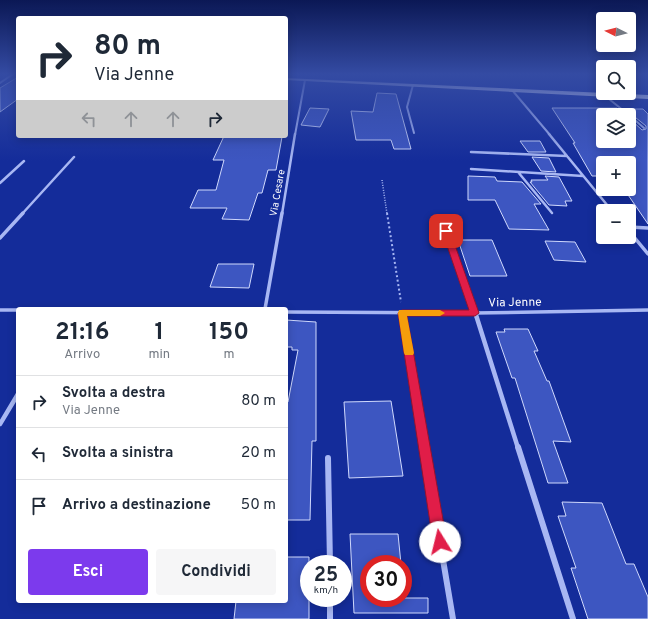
<!DOCTYPE html>
<html lang="it">
<meta charset="utf-8">
<style>
:root{--surface:#fff;--page:#f6f6f7;--text:#1f2937;--muted:#747a83;--line:#e0e1e3;--accent:#7c3aed}
body{margin:0;font-family:Overpass,sans-serif;background:var(--page);color:var(--text);height:100vh;display:flex;flex-direction:column;font-size:15px;white-space:nowrap}
*{box-sizing:border-box;margin:0}
p{font-size:13px;color:var(--muted)}
.icon{flex:none;width:22px;height:22px;fill:none;stroke:currentColor;stroke-width:2;stroke-linecap:round;stroke-linejoin:round}
.map{position:relative;flex:1;overflow:hidden}
.sheet{position:absolute;left:16px;top:307px;width:272px;height:296px;display:flex;flex-direction:column;background:var(--surface);border-radius:4px;box-shadow:0 2px 10px #0003}
.sheet>*{flex:none}
.hud{position:absolute;left:16px;top:16px;width:272px;height:122px;border-radius:4px;box-shadow:0 2px 10px #0003;background:#fff;color:var(--text);overflow:hidden}
.needle{width:26px;rotate:276deg}
.tools{position:absolute;left:596px;top:12px;display:grid;gap:8px}
.tools a{display:grid;place-items:center;width:40px;height:40px;border-radius:4px;background:var(--surface);box-shadow:0 2px 10px #0003;font-size:20px}
.speed{position:absolute;left:300px;top:555px;display:flex;gap:8px;font-size:20px;font-weight:700;text-align:center}
.speed>*{display:grid;place-content:center;width:52px;height:52px;border-radius:50%;background:var(--surface);box-shadow:0 2px 10px #0003;line-height:1}
.speed small{font-size:10px;font-weight:400}
.speed .limit{border:6px solid #d22;background:#fff;color:#111}
.pin{position:absolute;display:grid;place-items:center;width:34px;height:34px;color:#fff;margin:-17px;border-radius:8px;box-shadow:0 2px 6px #0006}
.me{position:absolute;width:44px;margin:-22px;rotate:351deg;stroke-linejoin:round;filter:drop-shadow(0 0 3px #0008)}
.turn{display:flex;align-items:center;gap:14px;height:84px;padding:0 12px;font-size:18px}
.turn .icon{width:52px;height:52px;stroke-width:2.5}
.turn b{display:block;font-size:28px;line-height:34px}
.lanes{display:flex;align-items:center;height:38px;padding:0 12px;background:#0003;justify-content:center;gap:20px;direction:ltr}
.lanes .off{opacity:.35}
.eta{display:flex;justify-content:space-evenly;align-items:center;height:68px;text-align:center}
.eta b{font-size:24px;font-weight:700;line-height:28px}
.action{display:flex;gap:8px;margin-top:auto;padding:8px 12px}
.action a{flex:1;height:46px;border-radius:4px;background:var(--accent);color:#fff;font-size:16px;font-weight:700;line-height:46px;text-align:center}
.action a+a{background:var(--page);color:var(--text)}
ul{padding:0;list-style:none}
li{display:flex;align-items:center;gap:12px;height:52px;padding:0 12px;border-top:1px solid var(--line)}
li div{flex:1}
li b{display:block;font-size:15px}
li em{font-style:normal}
.map>svg:first-child{display:block}
.building{fill:#3d56c1;stroke:#d0d9fd}
.lines{fill:none;stroke-linecap:round;stroke-linejoin:round}
.path-far1{stroke:#a8b7f3;stroke-width:1.5;stroke-dasharray:1 1.5;stroke-linecap:butt}
.path{stroke:#a8b7f3;stroke-width:2;stroke-dasharray:2 2.5;stroke-linecap:butt}
.service{stroke:#a8b7f3;stroke-width:2.5}
.minor-far4{stroke:#a8b7f3;stroke-width:2}
.minor-far3{stroke:#a8b7f3;stroke-width:2.5}
.minor-far2{stroke:#a8b7f3;stroke-width:3.5}
.minor-far1{stroke:#a8b7f3;stroke-width:4.5}
.minor{stroke:#a8b7f3;stroke-width:6}
.primary{fill:#f4f5ff;fill-rule:evenodd}
.route{fill:#e11d48;stroke:#92132f}
.slow{fill:#f59e0b}
.labels{text-anchor:middle;dominant-baseline:central;stroke-width:3.5;stroke-linejoin:round;paint-order:stroke}
.far-street-label{font-size:10px;fill:#fff;stroke:#142c9a}
.street-label{font-size:12px;fill:#fff;stroke:#142c9a}
</style>
<div class="map">
<svg width="648" height="619" viewBox="0 0 648 619">
<rect width="100%" height="100%" fill="#142c9a"/>
<path class="building" d="M18 77V99L0 112V88Z
M377 93 396 94 411 149H394L391 140H356L351 111 373 112Z
M310 108 329 109 320 127 301 125Z
M552 108H617L625 115H603V141H629V118L642 130 646 129V126L625 109H643L648 114V224L624 189H629V163H603V176H592L573 143H575Z
M224 136 282 137 276 170H268L262 193H258L249 220 222 219 227 208H190L198 190H216L224 160H213Z
M520 141H540L546 152H528Z
M532 157 549 158 556 172 541 171Z
M468 176 495 177 497 181 522 182 541 204H534L549 230 509 229 495 200H468Z
M545 176 559 177 572 201H565L567 206 549 205 530 182H532L531 180H548Z
M458 240H492L507 276H470Z
M545 241 575 242 586 262 554 260Z
M218 264H254L249 288 210 287Z
M286 320 316 322V441H312L310 520H286V402H288L298 350H292V347H286Z
M504 329H528L538 351H534L547 381H549L571 442 553 441 568 483H548L515 378H512L496 332H505Z
M391 401 403 476 349 478 344 402Z
M562 502 602 503 626 564H634L648 597V619H588L571 568H576L558 516H566Z
M350 534H398L401 564H369V598H428V613H354Z
M286 557H309V619H234L236 601H286Z"/>
<g class="lines">
<path class="path-far1" d="M382 180 387 214"/>
<path class="path" d="M387 213 401 302"/>
<path class="service" d="M446 231 475 313"/>
<path class="minor-far4" d="M0 83 13 74
M413 85 407 107 414 133
M512 90 550 135
M604 95 629 115
M629 115 644 128
M295 135 305 80"/>
<path class="minor-far3" d="M549 134 612 211
M471 152 567 156
M471 169 583 176
M518 172 552 213
M0 183 24 161
M22 214 74 157
M282 214 295 134"/>
<path class="minor-far2" d="M629 227 648 228
M629 231 648 254
M0 238 23 213
M265 309 282 213
M0 310H18
M286 312 475 313 648 310
M402 313 403 316
M475 313 476 316"/>
<path class="minor-far1" d="M402 315 425 448
M476 315 518 448
M0 424 18 394"/>
<path class="minor" d="M424 447 453 619
M518 447 573 619
M328 458 330 564
M330 598V619"/>
<path class="primary" d="M286 78 648 95V99L286 80Z"/>
</g>
<linearGradient id="sky" x2="0" y2="1"><stop stop-color="#0b1855"/><stop offset="0.46" stop-color="#344ba3"/><stop offset="1" stop-color="#344ba3" stop-opacity="0"/></linearGradient>
<rect width="648" height="161" fill="url(#sky)"/>
<path class="route" d="M446 228 450 231 479 313 475 316H407L447 542 445 547 440 549 435 547 433 542 398 313 402 310H469L442 231Z"/>
<path class="slow" d="M399 310H440L445 313 440 316H407L414 353 413 355H405L404 353 398 313Z"/>
<g class="labels">
<g class="far-street-label">
<text transform="translate(278 193) rotate(-80)">Via Cesare</text>
</g>
<g class="street-label">
<text transform="translate(515 303) rotate(-1)">Via Jenne</text>
</g>
</g>
</svg>
<div class="tools">
<a><svg class="needle" viewBox="-14 -14 28 28"><path d="M0-13l5 13h-10z" fill="#e53935"/><path d="M0 13l5-13h-10z" fill="#747a83"/></svg></a>
<a><svg class="icon" aria-label="search" viewBox="0 0 24 24"><circle cx="10" cy="10" r="6"/><path d="M15 15l6 6"/></svg></a>
<a><svg class="icon" aria-label="layers" viewBox="0 0 24 24"><path d="M12 4l9 5-9 5-9-5zM3 14l9 5 9-5"/></svg></a>
<a>+</a>
<a>−</a>
</div>
<div class="speed"><div>25<small>km/h</small></div><div class="limit">30</div></div>
<div class="pin" style="left:446px;top:231px;background:#d93025"><svg class="icon" aria-label="arrive" viewBox="0 0 24 24"><path d="M6 21V4h12l-3 4 3 4H6"/></svg></div>
<svg class="me" style="left:440px;top:542px" viewBox="-20 -20 40 40"><circle r="19" fill="#fff"/><path d="M0-13L10 11 0 6-10 11z" fill="#e11d48"/></svg>
<div class="hud">
<div class="turn"><svg class="icon" aria-label="right" viewBox="0 0 24 24"><path d="M7 20v-9h11M14 6l5 5-5 5"/></svg><div><b>80 m</b>Via Jenne</div></div>
<div class="lanes"><svg class="icon off" aria-label="left" viewBox="0 0 24 24"><path d="M17 20v-9H6M10 6l-5 5 5 5"/></svg><svg class="icon off" aria-label="ahead" viewBox="0 0 24 24"><path d="M12 20V5M6 11l6-6 6 6"/></svg><svg class="icon off" aria-label="ahead" viewBox="0 0 24 24"><path d="M12 20V5M6 11l6-6 6 6"/></svg><svg class="icon" aria-label="right" viewBox="0 0 24 24"><path d="M7 20v-9h11M14 6l5 5-5 5"/></svg></div>
</div>
<section class="sheet">
<div class="eta">
<div><b>21:16</b><p>Arrivo</p></div>
<div><b>1</b><p>min</p></div>
<div><b>150</b><p>m</p></div>
</div>
<ul>
<li><svg class="icon" aria-label="right" viewBox="0 0 24 24"><path d="M7 20v-9h11M14 6l5 5-5 5"/></svg><div><b>Svolta a destra</b><p>Via Jenne</p></div><em>80 m</em></li>
<li><svg class="icon" aria-label="left" viewBox="0 0 24 24"><path d="M17 20v-9H6M10 6l-5 5 5 5"/></svg><div><b>Svolta a sinistra</b></div><em>20 m</em></li>
<li><svg class="icon" aria-label="arrive" viewBox="0 0 24 24"><path d="M6 21V4h12l-3 4 3 4H6"/></svg><div><b>Arrivo a destinazione</b></div><em>50 m</em></li>
</ul>
<div class="action"><a>Esci</a><a>Condividi</a></div>
</section>
</div>
